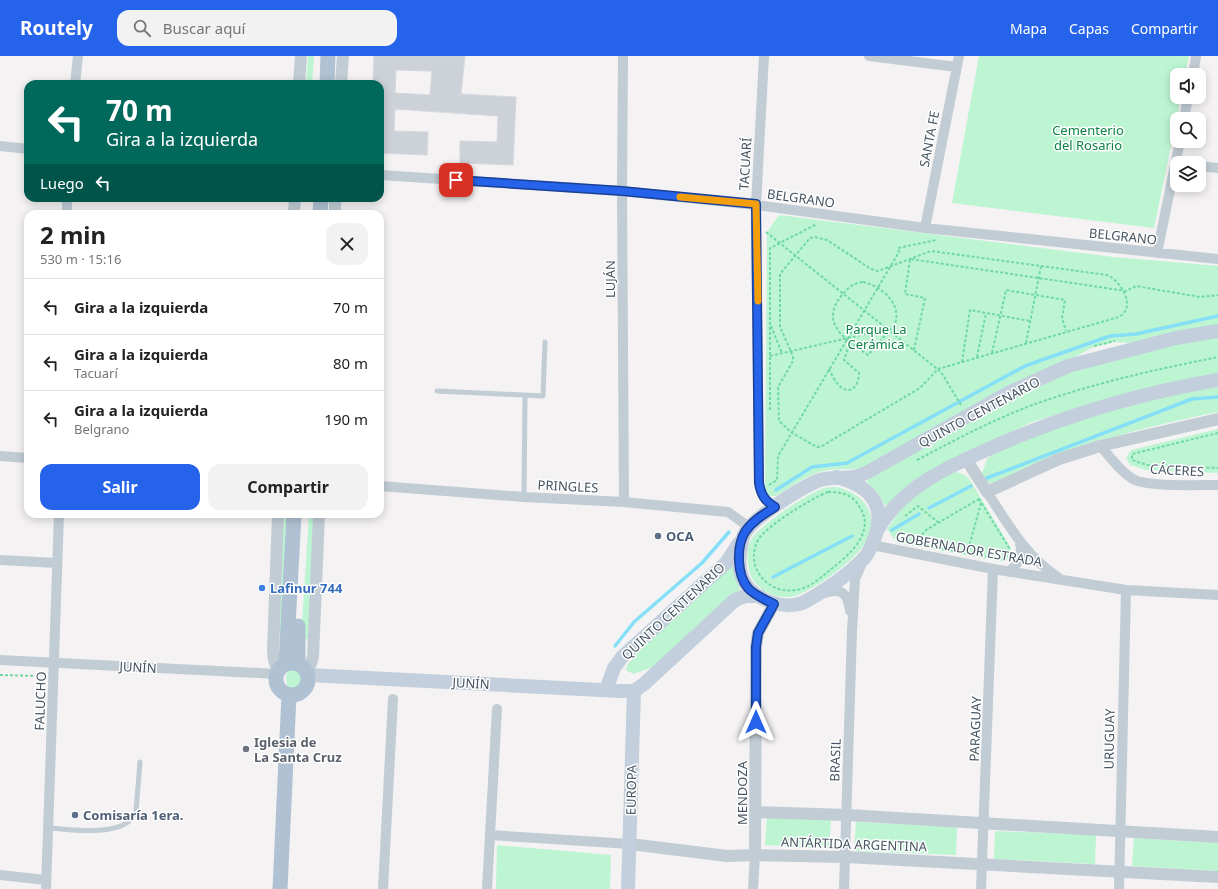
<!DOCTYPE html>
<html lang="es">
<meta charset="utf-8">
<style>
:root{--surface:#fff;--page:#f2f2f2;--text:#222;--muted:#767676;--line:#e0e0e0;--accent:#2563eb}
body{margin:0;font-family:"Noto Sans",sans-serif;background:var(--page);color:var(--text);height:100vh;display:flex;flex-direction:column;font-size:15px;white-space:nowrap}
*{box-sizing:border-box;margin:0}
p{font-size:13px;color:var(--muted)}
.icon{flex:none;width:22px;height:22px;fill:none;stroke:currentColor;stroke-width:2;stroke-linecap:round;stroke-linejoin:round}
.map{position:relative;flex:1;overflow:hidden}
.panel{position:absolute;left:24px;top:154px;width:360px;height:308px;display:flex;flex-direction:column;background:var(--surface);border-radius:12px;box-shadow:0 2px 10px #0003}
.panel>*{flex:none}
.top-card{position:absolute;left:24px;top:24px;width:360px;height:122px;border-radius:12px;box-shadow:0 2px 10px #0003;background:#00695c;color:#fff;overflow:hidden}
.buttons{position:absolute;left:1170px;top:12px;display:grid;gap:8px}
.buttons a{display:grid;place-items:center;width:36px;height:36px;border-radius:8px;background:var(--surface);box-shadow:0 2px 10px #0003;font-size:20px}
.pin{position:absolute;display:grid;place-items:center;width:34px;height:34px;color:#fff;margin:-17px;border-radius:8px;box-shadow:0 2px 6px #0006}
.me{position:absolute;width:44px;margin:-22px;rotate:0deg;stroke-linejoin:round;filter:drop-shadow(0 0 3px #0008)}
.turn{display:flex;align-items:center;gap:14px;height:84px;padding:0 16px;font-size:18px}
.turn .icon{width:52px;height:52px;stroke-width:2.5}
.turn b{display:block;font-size:28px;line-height:34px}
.then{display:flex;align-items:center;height:38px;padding:0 16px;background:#0003;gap:8px;font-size:15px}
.round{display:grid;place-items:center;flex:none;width:42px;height:42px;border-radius:12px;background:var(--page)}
.head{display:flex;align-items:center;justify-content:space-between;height:68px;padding:0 16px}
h1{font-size:24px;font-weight:700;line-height:30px}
.cta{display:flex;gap:8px;margin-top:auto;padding:8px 16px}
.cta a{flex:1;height:46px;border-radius:12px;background:var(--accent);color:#fff;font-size:16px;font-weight:700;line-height:46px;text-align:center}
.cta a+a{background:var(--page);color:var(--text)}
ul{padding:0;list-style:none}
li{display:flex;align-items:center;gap:12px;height:56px;padding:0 16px;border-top:1px solid var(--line)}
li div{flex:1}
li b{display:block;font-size:15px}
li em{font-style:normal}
header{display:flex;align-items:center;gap:24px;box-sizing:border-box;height:56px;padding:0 20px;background:var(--accent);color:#fff}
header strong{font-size:19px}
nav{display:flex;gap:22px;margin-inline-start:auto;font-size:14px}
.search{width:280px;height:36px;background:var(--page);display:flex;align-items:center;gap:10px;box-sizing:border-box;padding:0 14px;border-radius:12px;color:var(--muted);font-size:15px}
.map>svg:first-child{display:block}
.green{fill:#bdf5d3}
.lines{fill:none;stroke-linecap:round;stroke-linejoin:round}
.stream{stroke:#85dff7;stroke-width:3.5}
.building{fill:#cdd1d8;stroke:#d5d8de;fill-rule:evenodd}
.path{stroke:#70d8a5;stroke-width:2;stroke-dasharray:3 2;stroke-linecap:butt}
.service{stroke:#c1ccd5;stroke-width:5}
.minor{stroke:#c1ccd5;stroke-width:10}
.tertiary{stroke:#c1ccd5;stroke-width:12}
.secondary{stroke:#c3cfdc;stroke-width:14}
.primary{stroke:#afc1d3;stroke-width:15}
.route-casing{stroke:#184099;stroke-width:10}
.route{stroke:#2563eb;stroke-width:7}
.slow{stroke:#f59e0b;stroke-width:7}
.service-dot{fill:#5c6f8a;stroke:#fff;stroke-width:1.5}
.shop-dot{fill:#3f7fe0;stroke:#fff;stroke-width:1.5}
.worship-dot{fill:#6b7280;stroke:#fff;stroke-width:1.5}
.labels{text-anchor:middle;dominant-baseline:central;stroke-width:3;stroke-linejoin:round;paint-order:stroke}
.park-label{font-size:13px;fill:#0c8247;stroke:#fff}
.street-label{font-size:13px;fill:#475562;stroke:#fff}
.service-label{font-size:13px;font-weight:bold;fill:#4e5e75;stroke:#fff;text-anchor:start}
.shop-label{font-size:13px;font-weight:bold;fill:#366cbe;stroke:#fff;text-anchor:start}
.worship-label{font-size:13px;font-weight:bold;fill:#5b616d;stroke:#fff;text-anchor:start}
</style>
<header>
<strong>Routely</strong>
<div class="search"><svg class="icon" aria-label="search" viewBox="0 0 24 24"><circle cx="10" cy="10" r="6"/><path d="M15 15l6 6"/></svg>Buscar aquí</div>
<nav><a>Mapa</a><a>Capas</a><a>Compartir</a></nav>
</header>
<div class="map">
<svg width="1218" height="833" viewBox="0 0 1218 833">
<rect width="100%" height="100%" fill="#f4f2f2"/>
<path class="green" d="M308 0H314L312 28H306Z
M979 0H1189L1185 19H1177V41H1181L1154 172 952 147Z
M779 159 1114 201 1218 210V269L1132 287 1113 286 1092 292 868 410C850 416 839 411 824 415 806 419 791 431 776 440H769L765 433 767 176Z
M1218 281V318L1134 335 1032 366 924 419 885 450 878 437 866 425 972 363 1025 335 1058 320 1159 291Z
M1218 328V356C1159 368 1101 382 1045 404 1032 409 997 429 986 427L982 417 987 403 998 394 1106 354Z
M1218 373V417L1146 414 1130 409 1126 402 1131 394Z
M957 416 965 419 970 424 1011 492V498L1005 506 897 487 887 473 906 446 949 417Z
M836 431C863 436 881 459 866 486 856 504 813 535 794 540 787 542 780 541 773 539 763 535 751 526 749 514 747 504 746 494 751 484 758 470 808 437 824 432 827 431 832 431 836 431Z
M284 458H291L284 581 277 580Z
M309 458H315L308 583H301Z
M732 509 740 534 658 609 634 618 627 615 626 612 628 608 645 588Z
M292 612 298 614 301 619 300 629 294 634 287 629C286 622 285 616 292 612Z
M767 761 831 764 829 793 765 789Z
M856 766 957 771 956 799 854 795Z
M995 775 1096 779 1095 808 994 803Z
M1134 782 1218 787V815L1132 810Z
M497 789 611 799 610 833H496Z"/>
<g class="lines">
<path class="stream" d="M987 422 1192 343 1218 341
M776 434 812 411 847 407 1025 310 1110 280 1136 278 1218 260
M929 452 971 430
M892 474 919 458
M773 521 852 480
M615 590 634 566 702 507 729 476"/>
</g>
<path class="building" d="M374 0H465L461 38 516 41 513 109 460 107V85L497 86 498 60 395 53 394 75 428 76 427 99 380 97V28H373ZM396 14 432 15 430 39 395 37Z"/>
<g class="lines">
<path class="path" d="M766 176 941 316 961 349
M815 181 827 184 871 213 878 215 931 195 1107 219C1121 225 1137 251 1119 261L938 313 920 332 822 390 817 391 792 377 779 365 778 331 793 305V300L780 271V218L810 182Z
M863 226C881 230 902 247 895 268L868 299C847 284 818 268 842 239 848 232 853 227 863 226Z
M771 270 782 297
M1026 287 1041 210
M1094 290 1115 285
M914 294 925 242 905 238 910 203 1126 235 1136 230 1200 241 1218 239
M992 297 1006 234 1065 244 1062 262 1066 275
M770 300 887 273
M977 301 986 257
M962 306 970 254 1030 265
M829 313C832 319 836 328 842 332 854 339 859 326 859 317L844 304 850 286
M770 354V192L817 168
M1218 377 1132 398V404L1147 409 1218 412
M917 404C957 383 998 361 1041 346 1099 326 1158 313 1218 301
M769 429 777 424 778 400 899 196 898 192 936 184
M828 436C841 436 852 438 859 450 877 476 849 499 830 514 820 522 810 532 796 534 768 539 744 511 758 484 766 470 812 442 828 436Z
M979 443 1009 492 1006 501 998 503 928 490C921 486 919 480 926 474Z
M905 460 918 450 939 467
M967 498 981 447
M0 619 40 620"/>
<path class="service" d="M437 335 543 340 545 286
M524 441 525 339
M48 772C71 773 127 783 136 755L140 706"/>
<path class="minor" d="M623 0 622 135 624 446
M764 0 756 149 759 427C761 439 765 445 775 451
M869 0 957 11
M1193 19 1196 0
M75 28 78 0
M1184 63 1188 41
M0 90 28 93
M1199 110 1218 112
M380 119 622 135 756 149 925 172 1218 203
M67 158V142
M925 172 959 0
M1157 197 1180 85
M1100 390C1110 400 1122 418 1135 424 1152 431 1198 429 1218 429
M0 400 28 402
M380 430 524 441 624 446 728 456 749 471
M987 436C1008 468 1026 501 1059 522
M872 489 993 513 1126 534 1218 539
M0 504 57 507
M1009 516C1020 505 1023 502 1020 487
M824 537C842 531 848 538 850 555
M0 604 277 618
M490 779 630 788
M0 819 46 824
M46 833 59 458
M383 833 393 643
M487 833 497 653
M753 833 755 799
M844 833 852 575 855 523 862 507
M981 833 993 513
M1119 833 1126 534"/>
<path class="tertiary" d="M299 28 301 0
M341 28 343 0
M294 158 295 142
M335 158V142
M966 403 987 436 1059 403 1100 390 1218 363
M278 615 274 604 273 595 278 458
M308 616 313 601 319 458
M756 756 847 759 1218 781
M630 788 727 800 755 799 846 801 1218 821
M755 799 756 591 758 577 774 548"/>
<path class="secondary" d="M836 421C867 429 887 446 875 481 872 487 870 495 866 500 850 518 829 532 808 544 787 557 751 544 742 521 738 511 739 501 741 491 742 487 742 481 745 477 753 462 799 433 815 426 828 420 840 423 854 421 859 420 864 418 868 416L1008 337 1068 310 1176 282 1218 275
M878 473C904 428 954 408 1000 388 1072 357 1142 337 1218 324
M309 619 620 635H634L644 628 735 544 745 540H760
M606 634 614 612 622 601 726 507 739 487
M628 833 634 635"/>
<path class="primary" d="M327 28 328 0
M320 158 321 142
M276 623a16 16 0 1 1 32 0a16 16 0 1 1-32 0Z
M298 607V570
M286 608 294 458
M280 833 289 639"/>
</g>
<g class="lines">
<defs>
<path id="route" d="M456 124 622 135 756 148 759 427C761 439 765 445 775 451 764 458 752 465 745 476 736 491 737 519 748 532 754 539 766 544 774 548L758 577 756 591V666"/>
</defs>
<use href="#route" class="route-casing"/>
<use href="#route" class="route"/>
<path class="slow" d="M680 141 756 148 758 245"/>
</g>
<g class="service-dot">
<circle cx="658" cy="480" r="4"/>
<circle cx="75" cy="759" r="4"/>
</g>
<circle class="shop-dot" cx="262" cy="532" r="4"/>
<circle class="worship-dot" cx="246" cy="693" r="4"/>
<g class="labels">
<g class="park-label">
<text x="1088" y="74">Cementerio<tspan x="1088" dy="15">del Rosario</tspan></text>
<text x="876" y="273">Parque La<tspan x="876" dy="15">Cerámica</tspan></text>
</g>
<g class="street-label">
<text transform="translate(929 83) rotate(-79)">SANTA FE</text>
<text transform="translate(745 108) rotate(-87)">TACUARÍ</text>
<text transform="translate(801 142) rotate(8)">BELGRANO</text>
<text transform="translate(1123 180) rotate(6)">BELGRANO</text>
<text transform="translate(610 223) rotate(-90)">LUJÁN</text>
<text transform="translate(979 356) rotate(-28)">QUINTO CENTENARIO</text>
<text transform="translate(1177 414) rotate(3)">CÁCERES</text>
<text transform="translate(568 430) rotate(3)">PRINGLES</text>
<text transform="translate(969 493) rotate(10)">GOBERNADOR ESTRADA</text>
<text transform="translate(673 555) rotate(-43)">QUINTO CENTENARIO</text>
<text transform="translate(138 611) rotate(3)">JUNÍN</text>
<text transform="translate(471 627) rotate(3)">JUNÍN</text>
<text transform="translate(40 645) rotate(-88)">FALUCHO</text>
<text transform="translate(975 673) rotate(-88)">PARAGUAY</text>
<text transform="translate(1109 683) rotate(-89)">URUGUAY</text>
<text transform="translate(835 704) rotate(-88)">BRASIL</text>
<text transform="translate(631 734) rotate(-89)">EUROPA</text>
<text transform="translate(742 737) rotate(-90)">MENDOZA</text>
<text transform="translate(854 788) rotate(2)">ANTÁRTIDA ARGENTINA</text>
</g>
<g class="service-label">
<text x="666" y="480">OCA</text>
<text x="83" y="759">Comisaría 1era.</text>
</g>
<g class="shop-label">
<text x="270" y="532">Lafinur 744</text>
</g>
<g class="worship-label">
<text x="254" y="686">Iglesia de<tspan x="254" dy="15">La Santa Cruz</tspan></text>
</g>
</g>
</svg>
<div class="buttons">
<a><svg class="icon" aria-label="sound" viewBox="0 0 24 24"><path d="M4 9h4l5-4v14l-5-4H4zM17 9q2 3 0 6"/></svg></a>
<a><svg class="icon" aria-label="search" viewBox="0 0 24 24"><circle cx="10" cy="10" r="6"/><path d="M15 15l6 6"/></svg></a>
<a><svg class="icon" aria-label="layers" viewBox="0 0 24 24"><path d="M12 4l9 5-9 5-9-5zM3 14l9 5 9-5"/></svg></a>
</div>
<div class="pin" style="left:456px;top:124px;background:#d93025"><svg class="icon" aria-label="arrive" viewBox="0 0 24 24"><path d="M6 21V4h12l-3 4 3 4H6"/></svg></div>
<svg class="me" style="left:756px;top:666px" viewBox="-20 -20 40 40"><path d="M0-17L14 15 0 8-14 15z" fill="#2563eb" stroke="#fff" stroke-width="4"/></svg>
<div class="top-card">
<div class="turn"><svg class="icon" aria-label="left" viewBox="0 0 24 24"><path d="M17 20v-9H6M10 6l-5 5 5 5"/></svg><div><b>70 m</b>Gira a la izquierda</div></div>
<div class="then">Luego<svg class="icon" aria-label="left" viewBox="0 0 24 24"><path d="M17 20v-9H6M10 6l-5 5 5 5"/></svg></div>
</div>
<section class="panel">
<div class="head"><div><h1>2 min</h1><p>530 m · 15:16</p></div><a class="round"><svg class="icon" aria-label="close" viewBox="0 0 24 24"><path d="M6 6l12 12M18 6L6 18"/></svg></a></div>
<ul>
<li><svg class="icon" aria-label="left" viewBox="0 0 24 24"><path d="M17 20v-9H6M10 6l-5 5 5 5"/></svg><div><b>Gira a la izquierda</b></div><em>70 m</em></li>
<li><svg class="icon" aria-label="left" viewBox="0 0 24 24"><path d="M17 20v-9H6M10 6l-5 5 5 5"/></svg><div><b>Gira a la izquierda</b><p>Tacuarí</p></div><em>80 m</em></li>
<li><svg class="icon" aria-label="left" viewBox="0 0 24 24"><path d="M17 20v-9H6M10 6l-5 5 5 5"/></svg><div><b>Gira a la izquierda</b><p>Belgrano</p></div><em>190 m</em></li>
</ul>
<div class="cta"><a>Salir</a><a>Compartir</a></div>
</section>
</div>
